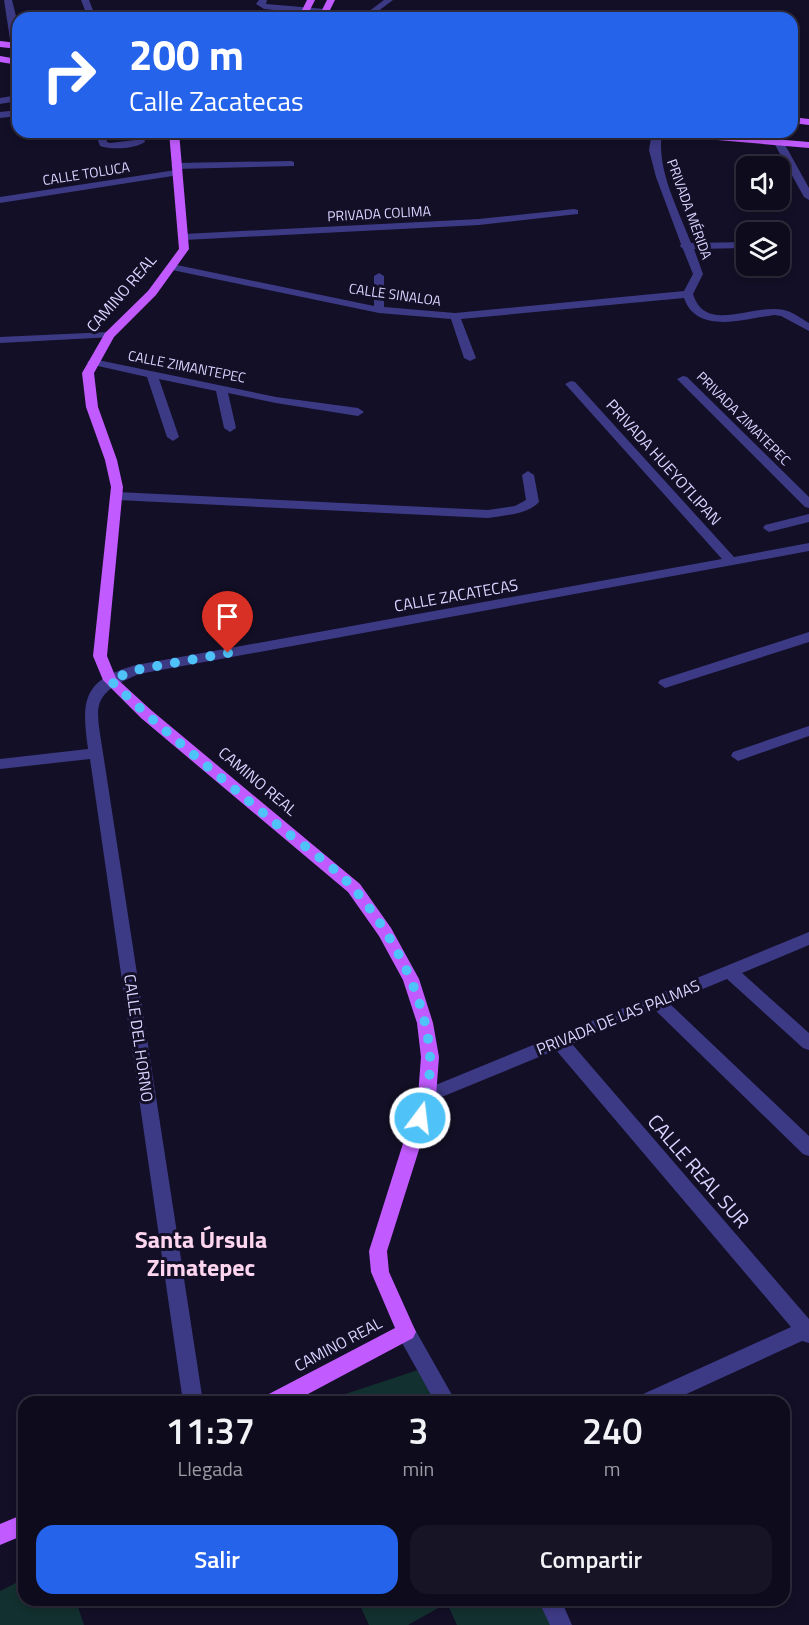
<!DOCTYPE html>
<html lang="es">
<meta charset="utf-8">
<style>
:root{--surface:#0e0b1c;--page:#171425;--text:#f1f3f6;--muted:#9b9ba3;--line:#2e2b3b;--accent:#2563eb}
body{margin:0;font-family:"Titillium Web",sans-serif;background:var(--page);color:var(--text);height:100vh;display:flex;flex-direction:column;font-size:22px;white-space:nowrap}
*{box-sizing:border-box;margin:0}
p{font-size:20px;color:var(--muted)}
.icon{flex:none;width:33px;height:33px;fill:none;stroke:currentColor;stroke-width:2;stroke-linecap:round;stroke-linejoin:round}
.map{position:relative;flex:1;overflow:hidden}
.side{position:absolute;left:18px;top:1396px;width:772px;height:210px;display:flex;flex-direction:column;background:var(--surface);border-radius:18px;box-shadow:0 3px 9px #0003,0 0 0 2px var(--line)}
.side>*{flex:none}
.banner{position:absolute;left:12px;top:12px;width:786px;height:126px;border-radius:18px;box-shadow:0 3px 9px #0003,0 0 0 2px var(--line);background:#2563eb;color:#fff;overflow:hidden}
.tools{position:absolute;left:736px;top:156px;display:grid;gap:12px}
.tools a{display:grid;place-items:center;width:54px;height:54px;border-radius:12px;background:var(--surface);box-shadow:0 3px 9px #0003,0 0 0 2px var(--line);font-size:30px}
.pin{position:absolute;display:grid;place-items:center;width:51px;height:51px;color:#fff;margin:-62px -26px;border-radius:50% 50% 50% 0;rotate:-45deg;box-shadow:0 0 6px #0007}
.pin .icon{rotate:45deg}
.me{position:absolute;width:66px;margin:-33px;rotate:15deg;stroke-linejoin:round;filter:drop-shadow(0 0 4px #0008)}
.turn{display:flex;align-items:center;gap:21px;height:126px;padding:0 18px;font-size:27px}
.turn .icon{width:78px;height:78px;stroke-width:2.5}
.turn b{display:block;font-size:42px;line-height:51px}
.eta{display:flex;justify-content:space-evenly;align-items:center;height:102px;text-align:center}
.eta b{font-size:36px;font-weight:600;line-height:42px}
.cta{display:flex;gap:12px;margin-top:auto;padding:12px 18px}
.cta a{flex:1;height:69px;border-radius:18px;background:var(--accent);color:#fff;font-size:24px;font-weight:600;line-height:69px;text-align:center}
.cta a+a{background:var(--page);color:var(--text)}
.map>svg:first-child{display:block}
.green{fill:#12302f}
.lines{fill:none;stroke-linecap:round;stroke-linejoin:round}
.minor{fill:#3d3a85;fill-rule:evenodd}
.major{fill:#c25bff;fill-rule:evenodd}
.route{stroke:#4fc3f7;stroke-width:10;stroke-dasharray:0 18}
.labels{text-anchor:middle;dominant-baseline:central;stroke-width:6;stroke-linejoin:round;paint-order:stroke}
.far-street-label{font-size:14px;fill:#d9d4ff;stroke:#130f26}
.street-label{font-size:16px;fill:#d9d4ff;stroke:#130f26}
.near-street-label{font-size:20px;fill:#d9d4ff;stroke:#130f26}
.near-quarter-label{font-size:24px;font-weight:bold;fill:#ffd6f0;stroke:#130f26}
</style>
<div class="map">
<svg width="809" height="1625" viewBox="0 0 809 1625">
<rect width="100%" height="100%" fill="#130f26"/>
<path class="green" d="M421 1369 438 1402H321Z
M24 1579V1600L76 1601 84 1625H0V1591Z
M358 1601H541L554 1625H457L447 1603 408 1625H369Z"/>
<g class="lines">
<path class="minor" d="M4 0H12L16 16 18 48 11 46Z
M81 0H89L96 18H88Z
M259 0H267L266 4 325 9 329 12 325 15 264 9 256 4Z
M384 0H393L369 18H360Z
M18 95V101L0 104V98Z
M18 110V116L0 118V112Z
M95 132H105L107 142 110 143 135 140 133 132H143L145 142C134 149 112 150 100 146Z
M652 132H662C656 170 678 208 691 243L747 242V248L694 249 703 274 693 294C706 335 753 303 784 310 793 312 802 319 809 323V331L781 316 774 315C744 319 697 335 684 298L461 319 476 358 470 361 464 358 451 319 379 313 172 270 167 267 172 264 374 306V276L379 273 384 276V307L455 313 684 291 693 274 683 249 680 246 681 244 656 177 649 150Z
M779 140 784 143 809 188V200L804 197 774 143Z
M291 161 294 162V166L176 169 171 166 176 163Z
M176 170 181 173 179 175 0 203V197Z
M574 209 578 210V214L479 225 184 240 179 237 184 234 479 219Z
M780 241 788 242 789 244 780 247Z
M109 332 115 335 113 337 0 343V337Z
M93 359 276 397 358 408 364 412 358 416 276 403 228 393 236 428 230 432 224 428 216 391 159 379 179 437 173 441 167 437 147 377 89 364 87 362Z
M683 376 687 377 809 497V508L805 507 677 379Z
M571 381 575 382 734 557 809 543V551L139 674C89 695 96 705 103 753L203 1402H183L90 759 0 769V759L88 749C81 699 83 680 136 665L722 559 567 386 565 384Z
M528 471 534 475 539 502C527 515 505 515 488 518L117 500 111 496 117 492 488 510 515 506 526 500 522 475Z
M809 514V522L769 532 763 528 765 525Z
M809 632V642L665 688 658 683 660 680Z
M809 726V736L738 761 731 756 733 752Z
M809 932V945L742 973 809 1033V1050L803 1048 727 979 669 1003 809 1136V1156L803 1154 654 1009 572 1044 809 1319V1343L802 1341 669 1402H638L641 1395 791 1327 556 1050 427 1103 421 1101 418 1096 421 1091Z
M406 1323 413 1326 456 1402H435L396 1332 399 1326Z
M538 1600H561L572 1625H550Z"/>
<path class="major" d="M307 0H315L306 18H298Z
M327 0H335L326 18H318Z
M0 41 18 43V49L0 47Z
M0 56 18 59V65L0 62Z
M792 117 809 119V125L792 123Z
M169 132H179L189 249 156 295 114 337 94 373 98 407 117 460 123 487 107 656 116 678 151 710 360 884 391 928 419 979 433 1023 439 1057 436 1096 387 1251 389 1272 416 1332 413 1338 293 1402H264L267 1395 395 1328 371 1272 369 1251 418 1096 421 1057 417 1023 403 980 379 936 348 892 141 718 103 680 93 656 111 487 105 460 86 407 82 373 105 333 148 291 179 249Z
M654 132H692L809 142V148L659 135Z
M24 1514V1535L0 1545V1524Z"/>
</g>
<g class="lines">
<path class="route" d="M228 653 136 670 110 680C164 732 223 779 281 828 304 846 336 868 354 889 393 934 426 997 430 1056 431 1077 426 1099 420 1118"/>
</g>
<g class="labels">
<g class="far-street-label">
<text transform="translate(86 173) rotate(-9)">CALLE TOLUCA</text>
<text transform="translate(690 209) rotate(70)">PRIVADA MÉRIDA</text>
<text transform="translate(379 213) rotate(-3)">PRIVADA COLIMA</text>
<text transform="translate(395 294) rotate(8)">CALLE SINALOA</text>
<text transform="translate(187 366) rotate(11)">CALLE ZIMANTEPEC</text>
<text transform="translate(744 418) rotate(45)">PRIVADA ZIMATEPEC</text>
</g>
<g class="street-label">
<text transform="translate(121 293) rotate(-49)">CAMINO REAL</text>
<text transform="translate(664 462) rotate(48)">PRIVADA HUEYOTLIPAN</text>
<text transform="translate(456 595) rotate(-10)">CALLE ZACATECAS</text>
<text transform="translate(258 781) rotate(40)">CAMINO REAL</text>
<text transform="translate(618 1017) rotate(-22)">PRIVADA DE LAS PALMAS</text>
<text transform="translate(139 1038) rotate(82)">CALLE DEL HORNO</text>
<text transform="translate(338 1344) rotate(-28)">CAMINO REAL</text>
</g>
<g class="near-street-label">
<text transform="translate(699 1171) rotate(49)">CALLE REAL SUR</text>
</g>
<g class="near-quarter-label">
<text x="201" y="1239">Santa Úrsula<tspan x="201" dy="28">Zimatepec</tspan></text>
</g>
</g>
</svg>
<div class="tools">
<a><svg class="icon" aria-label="sound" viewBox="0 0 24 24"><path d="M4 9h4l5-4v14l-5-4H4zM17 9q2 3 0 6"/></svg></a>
<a><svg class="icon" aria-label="layers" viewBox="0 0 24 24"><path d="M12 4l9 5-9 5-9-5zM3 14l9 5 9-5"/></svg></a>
</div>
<div class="pin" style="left:228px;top:653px;background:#d93025"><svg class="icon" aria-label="arrive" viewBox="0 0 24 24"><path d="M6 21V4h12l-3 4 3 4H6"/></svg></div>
<svg class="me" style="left:420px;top:1118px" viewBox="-20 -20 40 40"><circle r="17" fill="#4fc3f7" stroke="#fff" stroke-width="3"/><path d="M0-11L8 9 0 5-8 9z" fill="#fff"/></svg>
<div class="banner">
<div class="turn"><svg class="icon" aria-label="right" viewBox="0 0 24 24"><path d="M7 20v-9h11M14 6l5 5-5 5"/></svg><div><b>200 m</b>Calle Zacatecas</div></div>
</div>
<section class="side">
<div class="eta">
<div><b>11:37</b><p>Llegada</p></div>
<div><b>3</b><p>min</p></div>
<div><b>240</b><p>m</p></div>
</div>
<div class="cta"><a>Salir</a><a>Compartir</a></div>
</section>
</div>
